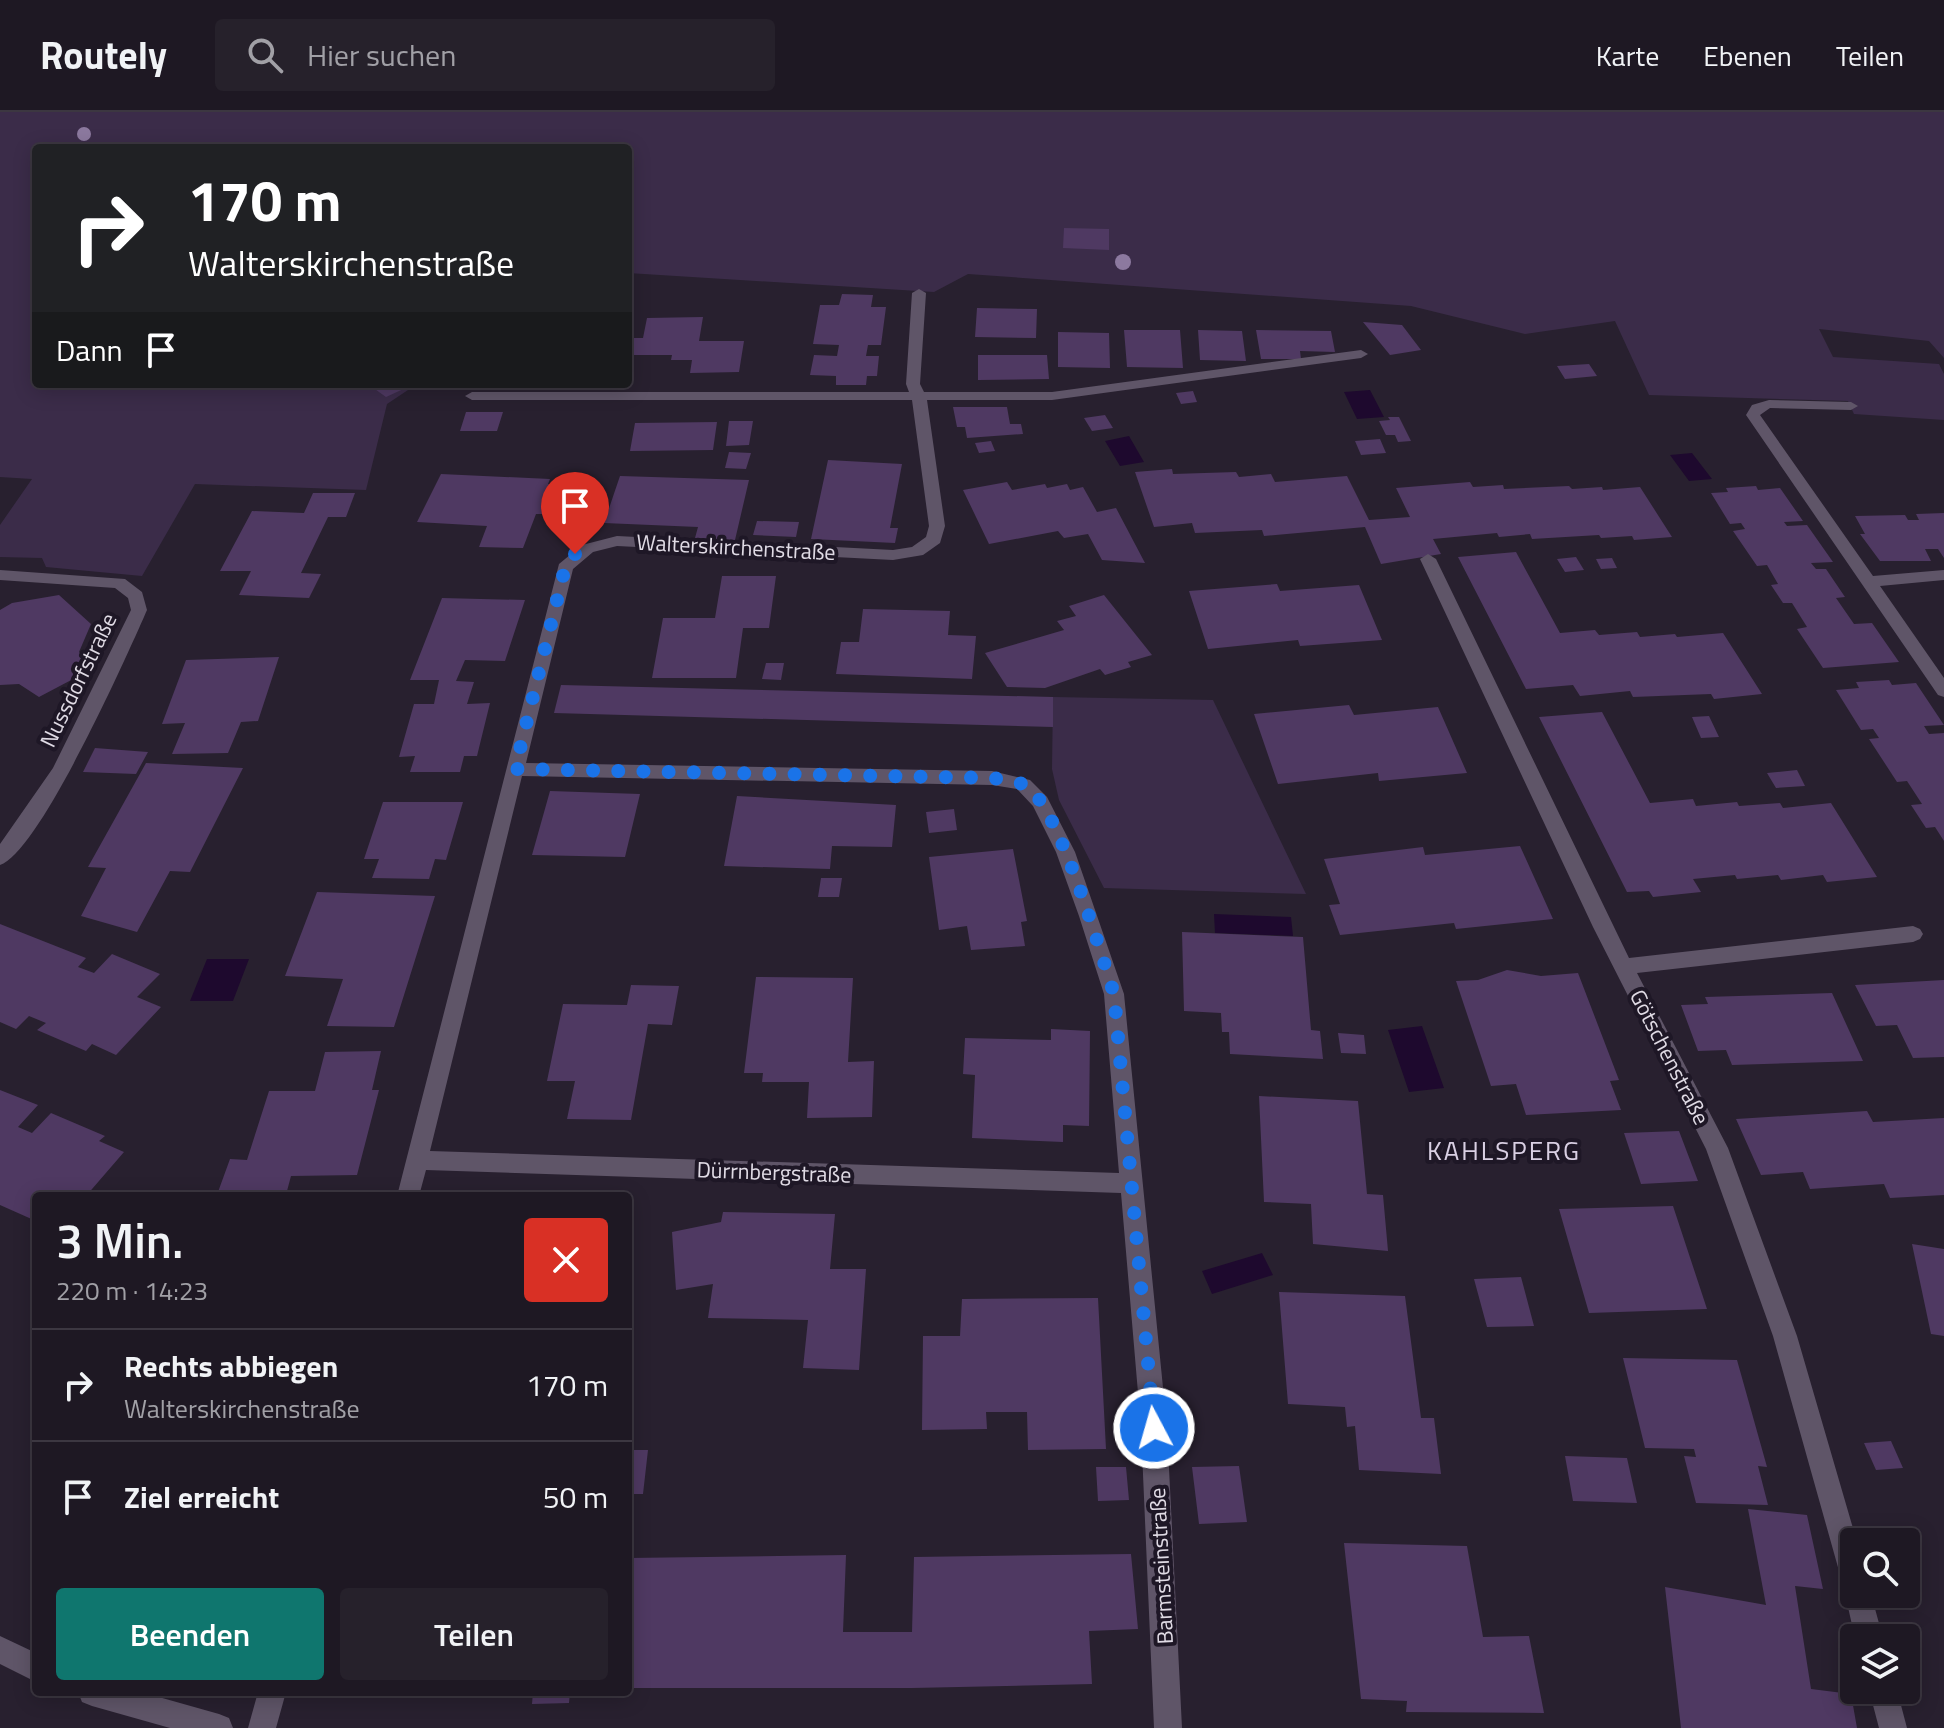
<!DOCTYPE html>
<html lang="de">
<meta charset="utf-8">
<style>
:root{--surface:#1e1823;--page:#26212b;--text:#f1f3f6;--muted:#a1a0a6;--line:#3c3741;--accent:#0f766e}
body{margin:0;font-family:"Titillium Web",sans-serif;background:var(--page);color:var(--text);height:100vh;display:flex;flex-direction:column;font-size:30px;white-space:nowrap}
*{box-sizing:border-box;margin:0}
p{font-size:26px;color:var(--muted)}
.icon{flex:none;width:44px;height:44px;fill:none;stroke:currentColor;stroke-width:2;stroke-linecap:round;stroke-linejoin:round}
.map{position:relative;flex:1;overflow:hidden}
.details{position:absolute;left:32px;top:1080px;width:600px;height:504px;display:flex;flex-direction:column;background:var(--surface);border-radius:8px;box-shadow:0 4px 20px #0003,0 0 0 2px var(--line)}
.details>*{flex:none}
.banner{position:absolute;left:32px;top:32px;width:600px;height:244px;border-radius:8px;box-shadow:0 4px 20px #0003,0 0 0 2px var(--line);background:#202124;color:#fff;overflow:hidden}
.tools{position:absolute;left:1840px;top:1416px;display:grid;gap:16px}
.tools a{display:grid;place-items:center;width:80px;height:80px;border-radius:8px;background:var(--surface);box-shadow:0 4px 20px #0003,0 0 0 2px var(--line);font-size:40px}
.pin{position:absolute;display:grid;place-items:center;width:68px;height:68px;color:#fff;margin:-82px -34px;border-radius:50% 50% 50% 0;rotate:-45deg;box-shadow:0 0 8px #0007}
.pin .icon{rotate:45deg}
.me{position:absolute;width:88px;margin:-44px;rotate:354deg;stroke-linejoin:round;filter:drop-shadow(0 0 6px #0008)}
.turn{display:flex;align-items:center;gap:28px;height:168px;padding:0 24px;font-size:36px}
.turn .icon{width:104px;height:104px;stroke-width:2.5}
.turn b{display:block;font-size:56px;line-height:68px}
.then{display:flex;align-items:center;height:76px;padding:0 24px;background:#0003;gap:16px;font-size:30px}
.round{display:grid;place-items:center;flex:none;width:84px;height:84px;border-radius:8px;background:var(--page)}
.overview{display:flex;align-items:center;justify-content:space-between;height:136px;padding:0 24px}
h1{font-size:48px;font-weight:600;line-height:60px}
.action{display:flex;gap:16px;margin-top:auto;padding:16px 24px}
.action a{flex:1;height:92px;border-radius:8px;background:var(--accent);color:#fff;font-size:32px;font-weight:600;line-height:92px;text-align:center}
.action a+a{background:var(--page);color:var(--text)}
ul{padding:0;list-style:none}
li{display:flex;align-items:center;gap:24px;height:112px;padding:0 24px;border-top:2px solid var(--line)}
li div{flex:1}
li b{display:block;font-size:30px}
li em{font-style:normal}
header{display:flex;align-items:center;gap:48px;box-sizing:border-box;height:112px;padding:0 40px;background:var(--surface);border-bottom:2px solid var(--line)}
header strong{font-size:38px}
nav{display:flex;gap:44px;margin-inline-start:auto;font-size:28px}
.search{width:560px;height:72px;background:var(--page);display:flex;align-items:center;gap:20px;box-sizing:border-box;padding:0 28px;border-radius:8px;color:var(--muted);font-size:30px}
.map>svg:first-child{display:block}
.green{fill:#3b2c49}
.water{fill:#1e092e}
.building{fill:#4f3962}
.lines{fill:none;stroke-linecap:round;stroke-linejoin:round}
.minor{fill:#5f5568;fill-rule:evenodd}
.tree{fill:#8c799f}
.route{stroke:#1a73e8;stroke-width:14;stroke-dasharray:0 25.2}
.labels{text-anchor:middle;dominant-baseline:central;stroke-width:8;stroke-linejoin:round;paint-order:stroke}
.street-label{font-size:22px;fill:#e0dbe5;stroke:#1e1726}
.quarter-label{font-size:26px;letter-spacing:2px;fill:#d9cfe3;stroke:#1e1726}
</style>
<header>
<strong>Routely</strong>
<div class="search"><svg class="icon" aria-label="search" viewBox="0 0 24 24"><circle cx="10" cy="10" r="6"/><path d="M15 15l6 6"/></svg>Hier suchen</div>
<nav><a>Karte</a><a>Ebenen</a><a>Teilen</a></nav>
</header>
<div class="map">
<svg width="1944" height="1616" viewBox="0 0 1944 1616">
<rect width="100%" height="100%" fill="#28202f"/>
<path class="green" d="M0 0H1944V246L1929 229 1819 217 1833 245 1939 252 1944 262V308L1854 302 1848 289 1649 283 1615 209 1525 222 1411 194 968 162 934 180 628 161V36H36V272H465L463 278H408L387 292 366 378 195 372 142 464 46 455 42 446 0 445V413L32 367 0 365Z
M1053 585 1213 588 1306 782 1104 776 1059 688 1052 657Z"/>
<path class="water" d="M1370 278 1384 305 1357 307 1344 280Z
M1129 324 1144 350 1120 354 1105 329Z
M1692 341 1712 367 1689 369 1670 343Z
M1214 802 1291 805 1293 824 1215 821Z
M207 847H249L233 889H190Z
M1422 914 1444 976 1409 980 1388 918Z
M1262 1141 1273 1163 1212 1182 1202 1159Z"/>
<path class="building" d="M1064 116 1109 117V138L1063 136Z
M842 182 873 183 871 195H886L881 233H868L866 244H879L877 264H867L866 273H836V264L810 263 814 243 837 244 839 233 813 232 820 193H839Z
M977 196 1037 197 1036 226 975 225Z
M703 205 699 229H744L739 260 690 261 692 248H671L672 243H628V226H643L647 206Z
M1363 210 1402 213 1421 238 1390 243Z
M1124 218H1180L1183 256 1127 255Z
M1198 218 1242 219 1246 249 1200 248Z
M1256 218 1331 219 1335 240 1300 239 1301 247H1261Z
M1058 220 1109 221 1110 256 1058 255Z
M978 243H1047L1049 267 978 268Z
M1589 252 1597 264 1565 267 1557 254Z
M378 272H407L410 274 386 285 372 275Z
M469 272H522L520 276 468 277Z
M1193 279 1197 290 1181 292 1176 281Z
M953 295H1007L1010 312H1021L1023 322 967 326 965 315H957Z
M466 300H503L497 319H460Z
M1105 303 1113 316 1092 319 1084 306Z
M1388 305H1399L1411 329 1398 330 1395 323H1386L1379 309 1390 308Z
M729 309H753L749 333 726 334Z
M717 310 713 338 630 339 635 311Z
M1380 327 1386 341 1361 343 1355 329Z
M991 329 995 339 979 341 975 331Z
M729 340 751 341 746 357 725 356Z
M828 348 902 352 890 416H898L895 431 811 427Z
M1172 357 1173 362 1236 360 1239 365 1271 362 1275 370 1347 364 1369 408 1410 405 1396 376 1470 370 1473 375 1503 373 1504 377 1569 374 1572 377 1602 375 1603 378 1640 375 1672 425 1634 428 1632 424 1601 426 1599 423 1532 427 1530 422 1499 425 1497 421 1433 427 1441 442 1381 452 1365 415 1264 424 1262 418 1195 421 1192 411 1154 415 1135 360Z
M441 362 550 367 548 372H571L562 402H536L523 436 479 435 487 414 417 410Z
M620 364 749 368 735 428 695 426 698 415 604 411Z
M1007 370 1012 378 1045 372 1047 376 1067 372 1070 378 1083 375 1097 400 1116 396 1145 451 1102 448 1088 422 1064 426 1058 419 989 432 963 378Z
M1756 374 1758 378 1780 376 1803 409 1784 410 1787 414 1807 413 1833 450 1811 451 1816 457H1826L1845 485 1836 486 1854 512 1872 511 1899 550 1823 556 1797 517 1807 515 1792 491H1783L1771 473 1778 472 1767 453 1757 454 1733 419 1745 417 1741 411 1730 412 1711 381 1728 380 1726 376Z
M313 381H355L346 405H328L301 461 321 462 309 486 239 483 251 459H220L252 399 304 401Z
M1944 401V446L1938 437H1925L1931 449H1880L1860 422H1865L1855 404 1905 403 1908 408H1919L1916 402Z
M757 409 799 410 796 425 753 423Z
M1516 440 1560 521 1595 518 1599 523 1637 520 1640 525 1675 522 1677 525 1723 521 1762 582 1714 587 1711 582 1633 585 1630 579 1580 584 1573 573 1526 577 1458 445Z
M1576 445 1584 458 1565 460 1557 447Z
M1612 446 1617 456 1601 457 1596 447Z
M722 464H776L769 516H743L736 566H652L663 506H715Z
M1277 472 1280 479 1359 473 1382 528 1300 534 1298 528 1208 537 1189 479Z
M59 483 91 512 79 540 94 556 39 585 19 572 0 573V498L12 491Z
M1104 483 1152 543 1128 550 1131 555 1105 563 1100 557 1045 576 1007 575 985 541 1064 518 1057 509 1076 504 1069 494Z
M442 486 525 488 505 549 465 548 456 569 474 570 467 592 490 591 477 644H464L460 660H410L415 644 399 645 414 592H434L439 568H410Z
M863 497 950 499 948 523 976 524 972 567 836 562 841 530H859Z
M279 545 258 609 241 610 228 641 172 642 185 611 162 612 186 548Z
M766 551H784L781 568 762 567Z
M1889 568 1892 573 1916 571 1944 613 1924 614 1929 622 1944 621V729L1935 715 1926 716 1911 693 1922 692 1907 669 1897 670 1869 627 1879 626 1873 617 1861 618 1836 578 1859 576 1856 570Z
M561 573 1053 585V615L554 601Z
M1349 593 1354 603 1438 595 1467 661 1379 669 1378 661 1278 672 1254 602Z
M1602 600 1650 691 1693 687 1696 694 1737 690 1739 694 1780 691 1783 696 1831 691 1877 765 1827 770 1823 763 1781 768 1778 763 1737 767 1735 763 1693 767 1701 780 1653 785 1649 779 1627 780 1539 605Z
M1709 604 1719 625 1701 626 1692 605Z
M95 636 148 640 136 662 83 660Z
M146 651 243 656 190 760 170 759 137 820 81 804 106 756 88 755Z
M1797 658 1805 674 1776 676 1767 661Z
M550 679 640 682 625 745 532 743Z
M737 684 896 693 892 735 832 734 830 757 724 754Z
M383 690H463L446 748 435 747 429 767 372 766 379 747H364Z
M954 697 957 718 929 721 926 700Z
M1520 734 1553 807 1456 817 1454 811 1340 823 1329 793 1340 792 1324 747 1423 735 1425 743Z
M1013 737 1027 809 1021 810 1025 834 971 838 967 814 939 818 929 745Z
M821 766H842L839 785H818Z
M317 780 435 784 394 915 327 914 343 867 285 864Z
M0 812 86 846 78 855 94 861 112 842 160 862 137 885 161 895 116 943 92 932 86 939 37 918 46 911 29 904 16 917 0 910Z
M1182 820 1303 825 1311 918 1320 919 1323 947 1230 942 1229 920H1222L1221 901 1184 899Z
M1507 858 1541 864 1578 861 1619 968 1610 969 1621 998 1526 1003 1516 972 1491 974 1456 869 1478 868Z
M756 865 853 866 848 950 874 949 872 1005 807 1006 809 970H762L763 961H744Z
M1944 868V945L1913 946 1897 913 1876 914 1855 873Z
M631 873 679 874 672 913 648 912 631 1008 567 1007 575 969H547L563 892 627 893Z
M1832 881 1863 949 1732 953 1726 938 1698 939 1681 893 1708 892 1705 885Z
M1051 917 1090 919 1089 1014 1063 1013V1030L972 1026 975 963 963 962 965 926 1051 928Z
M1338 921 1364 923 1366 942 1341 941Z
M381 939 372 978H379L357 1063 291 1064 287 1079 218 1080 230 1047 247 1048 269 979H315L325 940Z
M0 978 38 993 18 1015 32 1021 51 1001 105 1024 99 1029 124 1040 86 1084H36V1109L0 1093Z
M1259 984 1358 989 1367 1082 1383 1083 1388 1139 1313 1132 1311 1092 1264 1090Z
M1867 999 1873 1010 1944 1006V1083L1890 1086 1884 1072 1810 1077 1803 1060 1761 1063 1736 1007Z
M1679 1019 1698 1069 1641 1072 1624 1021Z
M1673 1094 1707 1197 1589 1201 1559 1097Z
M723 1100 835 1102 830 1157H866L859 1258 803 1256 808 1208 708 1206 713 1172 676 1178 672 1120 721 1110Z
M1912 1132 1944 1137V1224L1931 1222Z
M1521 1165 1534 1214 1487 1215 1474 1167Z
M1279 1180 1405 1184 1421 1306H1434L1441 1362 1359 1358 1355 1314 1347 1315 1345 1295 1288 1292Z
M1098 1186 1106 1337 1028 1338 1027 1300H986L987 1317 922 1318 923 1224H960L962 1187Z
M1623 1246 1737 1248 1767 1355 1758 1354 1768 1393 1696 1391 1684 1344 1696 1345 1694 1337 1645 1336Z
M1891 1329 1903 1356 1876 1358 1864 1331Z
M628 1338H648L643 1382H628Z
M1565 1344 1627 1346 1637 1391 1573 1389Z
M1239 1354 1247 1410 1199 1412 1192 1355Z
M1096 1355H1126L1129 1388 1098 1389Z
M1748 1397 1807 1403 1823 1477 1795 1474 1811 1577 1851 1582 1857 1616H1681L1665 1475 1766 1493Z
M1344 1431 1467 1434 1483 1525 1529 1524 1544 1601 1406 1600 1407 1589 1361 1587Z
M1131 1442 1138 1517 1089 1519 1092 1572 912 1576H628V1446L846 1443 843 1520H912L914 1445Z
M533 1580H570L569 1591 532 1592Z"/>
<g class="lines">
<path class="minor" d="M919 177 926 181 920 272 924 280H1052L1361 238 1368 242 1361 246 1052 288H927L945 414 940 431 923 443 893 448 617 434 593 440 573 457 526 651 992 659 1030 668 1047 685 1075 740 1124 882 1167 1316 1182 1616H1154L1141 1316 1121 1081 426 1058 419 1084H397L559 452 582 433 617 424 893 438 912 435 926 425 929 414 912 288H472L465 284 472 280H909L906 272 912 181ZM522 664 992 673 1017 677 1033 694 1056 740 1079 804 1104 882 1119 1061 430 1039Z
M1769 288 1851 290 1858 294 1851 298 1770 296 1760 303 1873 464 1944 458V468L1880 474 1944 566V585L1938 583 1746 303 1752 293Z
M1428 442 1436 447 1629 846 1913 814 1920 817 1923 822 1920 827 1913 830 1637 861 1728 1036 1797 1224 1857 1430H1854V1482H1871L1883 1526H1855L1845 1482 1847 1476 1841 1466 1773 1224 1706 1037 1593 815 1420 447Z
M0 458 125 467 142 480 147 498C128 542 39 741 0 753V732L53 656 131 498 128 486 115 476 0 468Z
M0 1524 36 1541V1570L0 1552Z
M1869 1578H1897L1907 1616H1879Z
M78 1580H141L219 1602 229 1606 233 1616H170L92 1594 82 1590Z
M258 1580H286L276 1616H248Z"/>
</g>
<g class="tree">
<circle cx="84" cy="22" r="7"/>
<circle cx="1123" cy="150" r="8"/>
</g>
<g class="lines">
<path class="route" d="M575 442 565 456 515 657 992 666C1004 668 1017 668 1028 675 1060 699 1100 839 1114 882L1154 1316"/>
</g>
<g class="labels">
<g class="street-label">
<text transform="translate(736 435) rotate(3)">Walterskirchenstraße</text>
<text transform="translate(78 568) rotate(-64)">Nussdorfstraße</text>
<text transform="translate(1670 945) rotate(63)">Götschenstraße</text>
<text transform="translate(774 1060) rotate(2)">Dürrnbergstraße</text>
<text transform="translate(1161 1454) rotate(-93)">Barmsteinstraße</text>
</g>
<g class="quarter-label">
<text x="1504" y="1038">KAHLSPERG</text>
</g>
</g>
</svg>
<div class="tools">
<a><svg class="icon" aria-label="search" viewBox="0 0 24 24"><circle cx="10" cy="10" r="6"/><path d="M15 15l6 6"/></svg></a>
<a><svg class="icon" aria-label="layers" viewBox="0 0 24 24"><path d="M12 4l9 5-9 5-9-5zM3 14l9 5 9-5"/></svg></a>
</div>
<div class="pin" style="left:575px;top:442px;background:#d93025"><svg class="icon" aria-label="arrive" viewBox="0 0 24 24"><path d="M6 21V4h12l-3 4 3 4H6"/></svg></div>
<svg class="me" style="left:1154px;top:1316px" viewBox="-20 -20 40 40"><circle r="17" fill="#1a73e8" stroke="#fff" stroke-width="3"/><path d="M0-11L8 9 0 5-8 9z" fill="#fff"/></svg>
<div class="banner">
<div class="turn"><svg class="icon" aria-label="right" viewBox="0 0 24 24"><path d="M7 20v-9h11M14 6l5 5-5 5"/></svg><div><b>170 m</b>Walterskirchenstraße</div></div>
<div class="then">Dann<svg class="icon" aria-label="arrive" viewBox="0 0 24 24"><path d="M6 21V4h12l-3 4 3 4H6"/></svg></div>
</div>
<section class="details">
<div class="overview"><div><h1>3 Min.</h1><p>220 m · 14:23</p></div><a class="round" style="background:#d93025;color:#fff"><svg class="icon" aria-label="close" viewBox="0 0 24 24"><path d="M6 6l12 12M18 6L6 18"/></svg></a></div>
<ul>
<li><svg class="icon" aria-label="right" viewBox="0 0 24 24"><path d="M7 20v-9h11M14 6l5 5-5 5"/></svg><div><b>Rechts abbiegen</b><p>Walterskirchenstraße</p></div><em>170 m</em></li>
<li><svg class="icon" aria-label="arrive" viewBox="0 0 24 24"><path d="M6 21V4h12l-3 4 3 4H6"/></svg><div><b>Ziel erreicht</b></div><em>50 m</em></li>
</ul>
<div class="action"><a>Beenden</a><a>Teilen</a></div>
</section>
</div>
